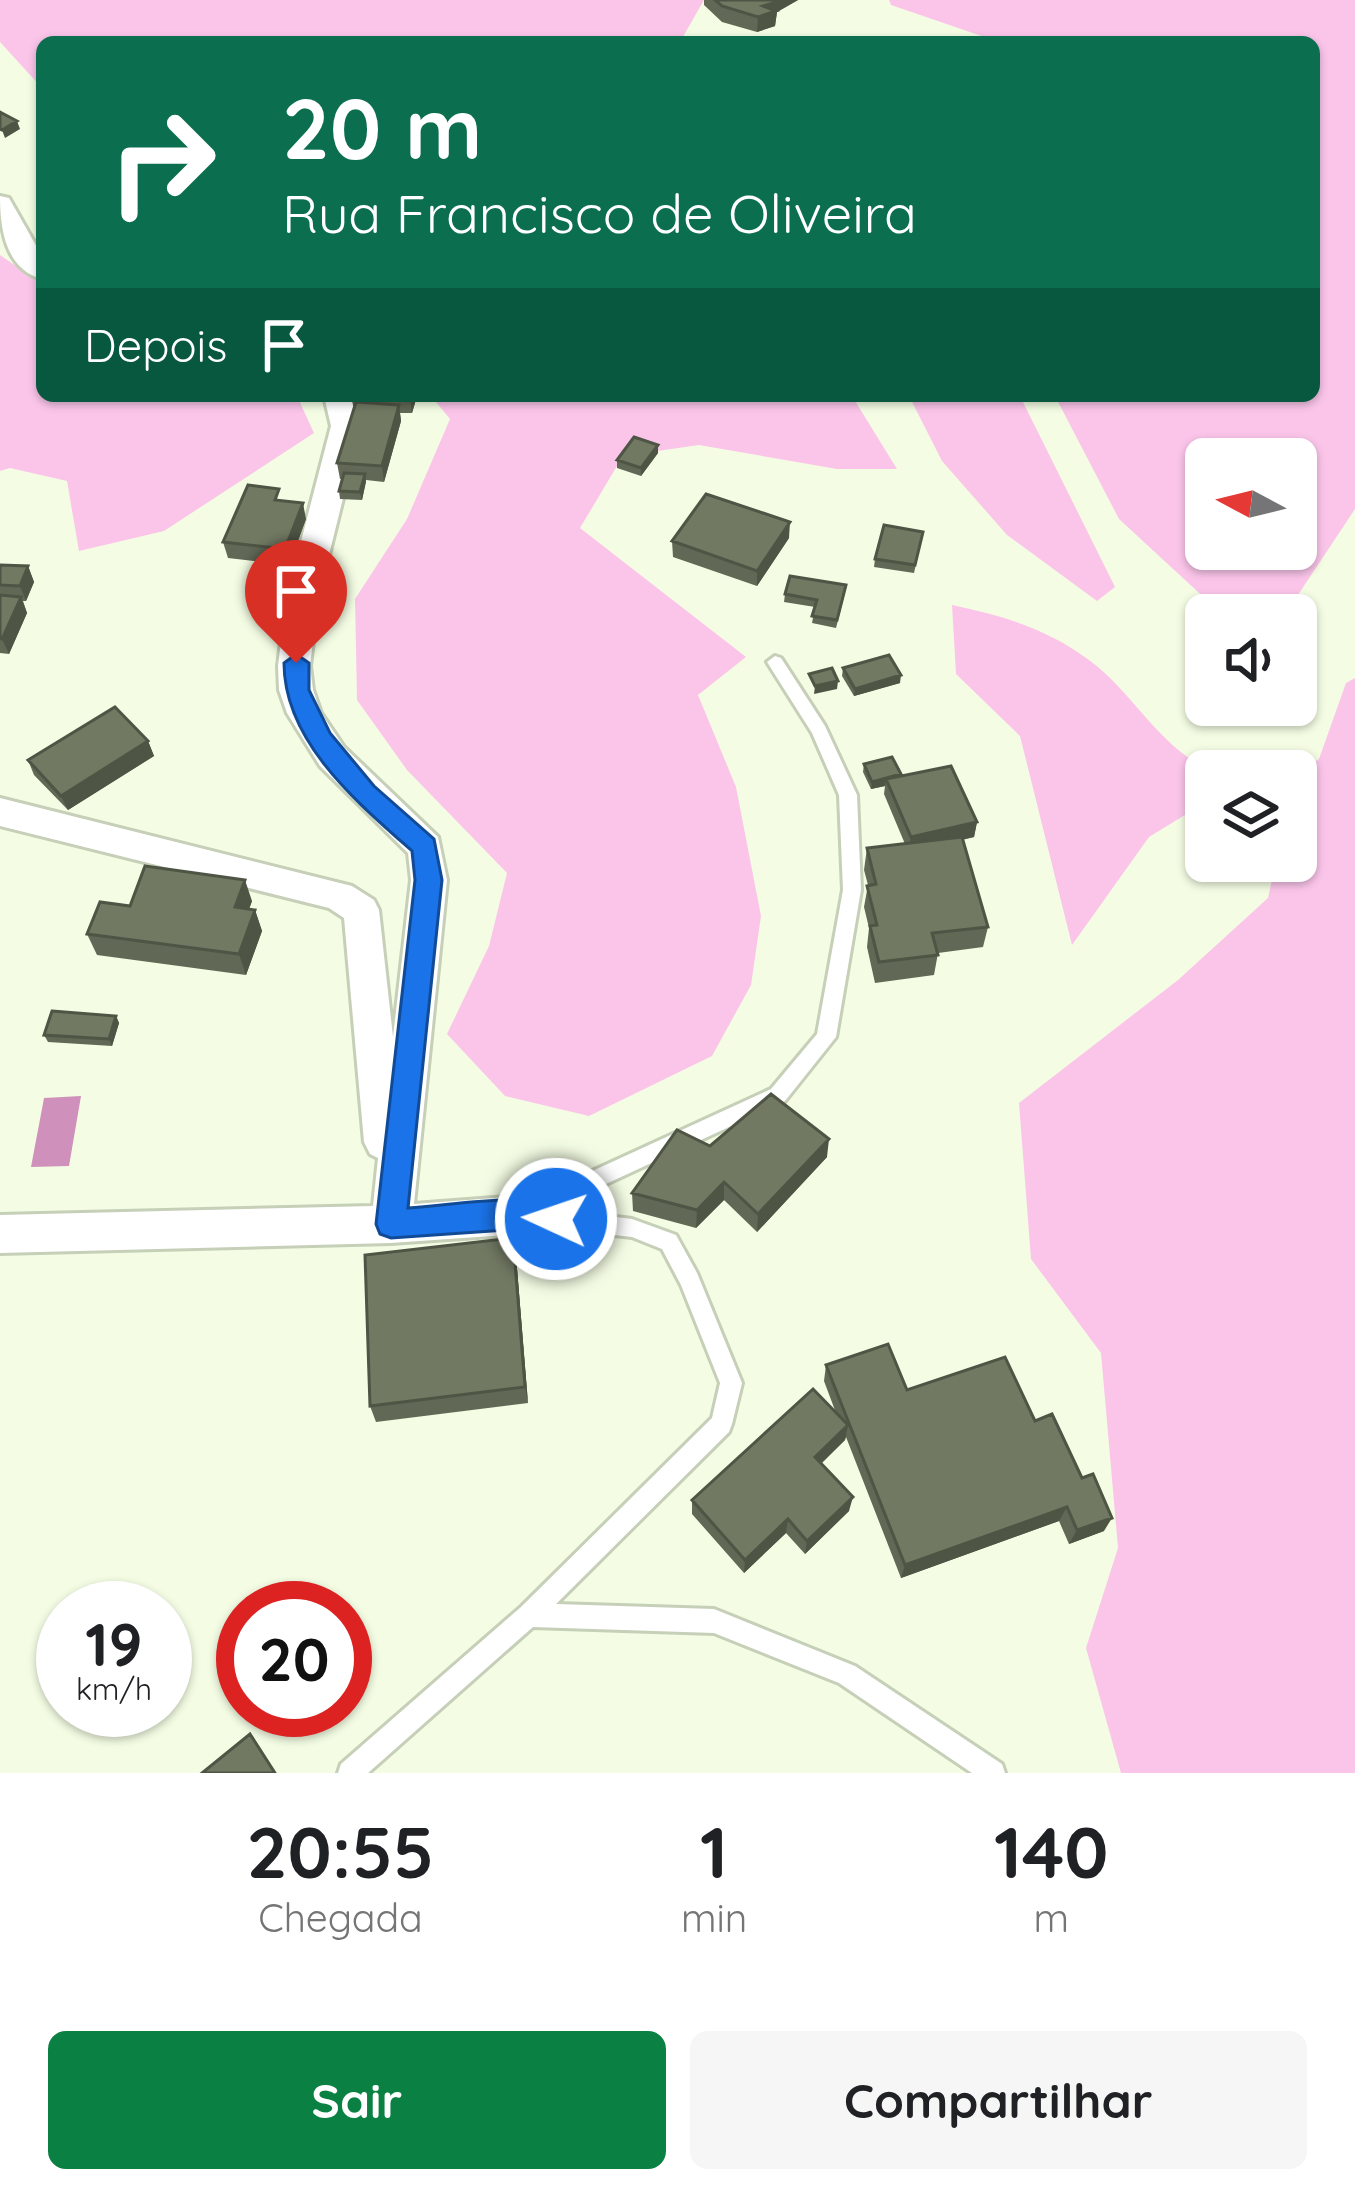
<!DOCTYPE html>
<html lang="pt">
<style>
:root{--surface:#fff;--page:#f6f6f6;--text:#202124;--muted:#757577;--accent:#0b8043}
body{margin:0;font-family:Quicksand,sans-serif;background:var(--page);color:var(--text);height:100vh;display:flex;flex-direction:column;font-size:45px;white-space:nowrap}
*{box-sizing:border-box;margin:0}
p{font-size:39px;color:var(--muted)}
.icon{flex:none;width:66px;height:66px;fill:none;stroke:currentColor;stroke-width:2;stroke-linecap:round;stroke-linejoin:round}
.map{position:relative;height:1773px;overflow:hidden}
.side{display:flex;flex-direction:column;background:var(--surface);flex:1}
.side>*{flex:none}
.top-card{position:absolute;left:36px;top:36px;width:1284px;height:366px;border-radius:18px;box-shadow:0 3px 9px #0004;background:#0b6e4f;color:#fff;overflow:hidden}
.needle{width:78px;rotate:277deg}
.controls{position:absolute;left:1185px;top:438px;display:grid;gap:24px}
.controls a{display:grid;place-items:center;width:132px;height:132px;border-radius:18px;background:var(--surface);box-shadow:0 3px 9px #0004;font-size:60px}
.speed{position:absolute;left:36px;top:1581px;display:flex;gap:24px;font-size:60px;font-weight:700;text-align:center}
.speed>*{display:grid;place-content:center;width:156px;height:156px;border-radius:50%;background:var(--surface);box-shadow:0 3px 9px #0004;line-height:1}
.speed small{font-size:30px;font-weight:400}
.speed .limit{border:18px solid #d22;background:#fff;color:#111}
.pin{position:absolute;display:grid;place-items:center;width:102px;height:102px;color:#fff;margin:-123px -51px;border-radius:50% 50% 50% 0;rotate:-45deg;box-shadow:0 0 12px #0007}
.pin .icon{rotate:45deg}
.me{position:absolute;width:132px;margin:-66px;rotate:273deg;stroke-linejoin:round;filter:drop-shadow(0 0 9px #0008)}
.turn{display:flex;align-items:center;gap:42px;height:252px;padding:0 48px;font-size:54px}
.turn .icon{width:156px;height:156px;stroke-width:2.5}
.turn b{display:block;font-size:84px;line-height:102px}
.then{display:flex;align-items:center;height:114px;padding:0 48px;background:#0003;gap:24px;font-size:45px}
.eta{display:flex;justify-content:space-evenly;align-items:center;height:204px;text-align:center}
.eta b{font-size:72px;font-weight:800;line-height:84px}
.action{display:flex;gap:24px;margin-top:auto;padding:24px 48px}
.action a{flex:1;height:138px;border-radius:18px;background:var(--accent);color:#fff;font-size:48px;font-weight:800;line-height:138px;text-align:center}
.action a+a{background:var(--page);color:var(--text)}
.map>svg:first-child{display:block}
.green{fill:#fbc5ea;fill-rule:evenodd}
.water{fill:#cf90bc}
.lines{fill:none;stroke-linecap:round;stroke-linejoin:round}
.lane-casing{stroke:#c6cfb7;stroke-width:6}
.street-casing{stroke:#c6cfb7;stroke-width:6}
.lane{fill:#fff;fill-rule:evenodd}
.street{fill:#fff;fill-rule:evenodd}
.wall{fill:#616855}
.shaded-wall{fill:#4f5545}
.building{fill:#717963;stroke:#4f5545;stroke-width:3}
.route{fill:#1a73e8;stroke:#114b97;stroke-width:3}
</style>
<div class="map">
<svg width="1355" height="1773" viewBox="0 0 1355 1773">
<rect width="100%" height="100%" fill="#f4fde4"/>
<path class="green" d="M0 0H704L680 42H42V88L0 42Z
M889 0H1355V509L1288 610 1223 615 1119 519 1055 396H1314V42H999L891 5ZM1296 459V549H1206V459Z
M0 255 42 284V396H297L314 433 164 531 79 551 67 481 10 468 0 471Z
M431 396H852L897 469H837L699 445 623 456 580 528 746 657 698 695 736 787 761 916 751 985 712 1056 589 1116 505 1096 447 1034 489 946 507 873 407 770 357 700 355 599 407 519 450 419Z
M909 396H1020L1115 587 1097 601 1007 535 942 461Z
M952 605C1001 615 1048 629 1089 660 1134 693 1159 748 1212 771H1206V808L1198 807 1149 837 1072 945 1020 736 956 674Z
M1355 678V1773H1121L1086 1648 1118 1548 1101 1353 1031 1259 1019 1103 1178 980 1268 898 1276 861H1296V774L1319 759 1346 683Z"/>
<path class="water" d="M81 1096 69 1166 31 1167 44 1098Z"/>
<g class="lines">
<defs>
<path id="lane" d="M775 656 781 658 825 726 857 795 861 890 836 1037 785 1101 552 1209 632 1219 676 1235 697 1273 742 1383 732 1424 729 1432 556 1604 714 1609 855 1666 1002 1764 1005 1773H972L839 1683 714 1633 533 1627 368 1773H338L341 1764 521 1607 712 1418 720 1383 681 1285 662 1249 632 1237 519 1224 512 1222 509 1215 516 1206 771 1089 817 1034 843 890 839 795 812 733 767 662Z"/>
<path id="street" d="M0 196 9 198 42 256V279C5 269 0 228 0 196Z
M324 396H352L361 426 318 599 310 666 313 690 321 713 344 747 438 837 447 880 414 1204 519 1196 533 1202 539 1215 533 1228 519 1234 391 1243 0 1253V1215L373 1206 378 1158 370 1154 364 1142 344 918 329 908 0 826V798L352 886 374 900 379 910 393 1037 411 880 408 853 320 766 287 713 279 690 278 666 286 599 331 426Z"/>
</defs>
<use href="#lane" class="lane-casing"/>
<use href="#street" class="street-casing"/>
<use href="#lane" class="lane"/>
<use href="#street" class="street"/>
</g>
<path class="wall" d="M704 0H798L777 12 775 26 757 32 722 22 704 5Z
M351 396H417L412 413H400L401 421 384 482 366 480 362 500 340 499 339 491 342 479H340L337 463 354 410Z
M658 445V453L641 476 617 468V460Z
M281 501 306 519 289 565 228 558 223 542Z
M923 532 914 573 874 567 875 559Z
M789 538 757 586 673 557 672 541Z
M0 565 28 566 34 582 26 601H23L27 613 9 654 0 653Z
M845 593 836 628 812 623 815 607 784 602 785 594Z
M843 668 900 683 854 696 842 676Z
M148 741 154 756 68 810 34 775 28 760Z
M864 764 900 776 977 822 974 837 962 840 988 927 983 947 938 953 934 975 875 983 867 947 869 928 864 907 868 885 864 870 867 848 905 844 884 794 885 786 871 789 863 772Z
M252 901 249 909 255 910 262 931 246 975 97 955 87 934 130 906Z
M116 1016 119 1023 112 1046 48 1042 44 1035Z
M710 1146 827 1157 757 1232 724 1200 696 1228 633 1211 632 1193Z
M516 1256 528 1403 376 1422 370 1406Z
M826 1365 907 1390 1035 1421 1104 1531 1069 1544 1059 1521 901 1578 846 1437 845 1440 821 1464 849 1511 805 1554 786 1533 744 1573 692 1514V1500L836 1413 824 1381Z"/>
<path class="shaded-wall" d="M773 0H798L777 12 775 26 757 32 758 17 763 6Z
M17 121 20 129 5 138 2 130Z
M410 396H417L412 413 410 397Z
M399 405 401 421 384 482 382 466Z
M658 445V453L641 476V468Z
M365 474 366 482 362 500 360 492Z
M303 503 306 519 289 565 285 549Z
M790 522 789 538 757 586V571Z
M28 566 34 582 26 601 20 586Z
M21 597 27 613 9 654 2 639Z
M901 675 900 683 854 696 855 689Z
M838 681 837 689 814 694 815 686Z
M148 741 154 756 68 810 61 796Z
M901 774 886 779 885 786 871 789 872 782Z
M977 822 974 837 908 851 911 837Z
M245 880 252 901 242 928 235 907Z
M255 910 262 931 246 975 239 954Z
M116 1016 119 1023 112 1046 109 1039Z
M829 1139 827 1157 757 1232 758 1214Z
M724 1182V1200L696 1228 697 1210Z
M513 1238 516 1256 528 1403 525 1387Z
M848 1425 845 1440 812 1472 815 1457Z
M853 1497 849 1511 805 1554 807 1541Z
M1067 1507 1059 1521 901 1578 905 1565Z
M1112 1518 1104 1531 1069 1544 1077 1530Z
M788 1519 786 1533 744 1573 745 1560Z"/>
<path class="building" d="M715 0H775L777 2 763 6 776 11 758 17 722 6Z
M0 112 17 121 2 130 0 129Z
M356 402 399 405 382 466 337 463Z
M634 437 658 445 641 468 617 460Z
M344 473 365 474 360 492 339 491Z
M248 485 279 489 275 500 303 503 285 549 223 542Z
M706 494 790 522 757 571 672 541Z
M884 525 923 532 915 565 875 559Z
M0 565 28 566 20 586 0 585Z
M790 576 846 585 837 620 812 616 817 600 785 594Z
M0 595 21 597 2 639 0 638Z
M889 655 901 675 855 689 843 668Z
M832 668 838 681 815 686 809 674Z
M115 707 148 741 61 796 28 760Z
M892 757 901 774 872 782 864 764Z
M951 766 977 822 911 837 886 779Z
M962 837 988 927 932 933 938 955 879 962 870 926 877 925 867 886 876 884 867 848Z
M145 866 245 880 235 907 255 910 239 954 87 934 100 902 130 906Z
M52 1011 116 1016 109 1039 44 1035Z
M771 1094 829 1139 758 1214 724 1182 697 1210 632 1193 677 1130 710 1146Z
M513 1238 525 1387 370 1406 365 1255Z
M888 1344 907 1390 1005 1357 1035 1421 1052 1414 1082 1478 1093 1474 1112 1518 1077 1530 1067 1507 905 1565 826 1365Z
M813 1389 848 1425 815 1457 853 1497 807 1541 788 1519 745 1560 692 1500Z
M250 1734 275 1773H202Z"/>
<path class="route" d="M296 654 309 663V690L330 733 374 786 434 839 442 880 408 1208C458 1205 519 1191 567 1209L572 1219 567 1229 556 1233 519 1229 391 1238 380 1234 376 1224 415 880 412 851C358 803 284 742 284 663Z"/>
</svg>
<div class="controls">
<a><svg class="needle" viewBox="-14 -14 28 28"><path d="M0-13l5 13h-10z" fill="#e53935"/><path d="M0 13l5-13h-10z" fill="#757577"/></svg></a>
<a><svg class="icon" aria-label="sound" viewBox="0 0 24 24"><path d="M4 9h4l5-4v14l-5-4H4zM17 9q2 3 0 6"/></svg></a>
<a><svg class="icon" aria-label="layers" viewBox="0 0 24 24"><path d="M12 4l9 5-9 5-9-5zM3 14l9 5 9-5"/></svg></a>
</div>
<div class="speed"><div>19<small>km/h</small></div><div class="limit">20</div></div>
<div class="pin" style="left:296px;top:663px;background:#d93025"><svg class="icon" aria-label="arrive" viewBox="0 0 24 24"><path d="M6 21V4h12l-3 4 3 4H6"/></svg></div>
<svg class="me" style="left:556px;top:1219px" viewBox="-20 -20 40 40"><circle r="17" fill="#1a73e8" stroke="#fff" stroke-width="3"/><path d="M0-11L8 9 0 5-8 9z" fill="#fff"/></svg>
<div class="top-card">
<div class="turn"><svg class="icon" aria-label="right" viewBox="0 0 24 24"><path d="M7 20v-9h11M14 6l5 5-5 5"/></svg><div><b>20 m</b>Rua Francisco de Oliveira</div></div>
<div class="then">Depois<svg class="icon" aria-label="arrive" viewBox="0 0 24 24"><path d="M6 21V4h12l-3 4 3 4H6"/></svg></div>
</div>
</div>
<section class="side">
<div class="eta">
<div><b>20:55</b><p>Chegada</p></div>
<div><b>1</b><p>min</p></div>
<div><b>140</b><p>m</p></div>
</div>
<div class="action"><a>Sair</a><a>Compartilhar</a></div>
</section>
